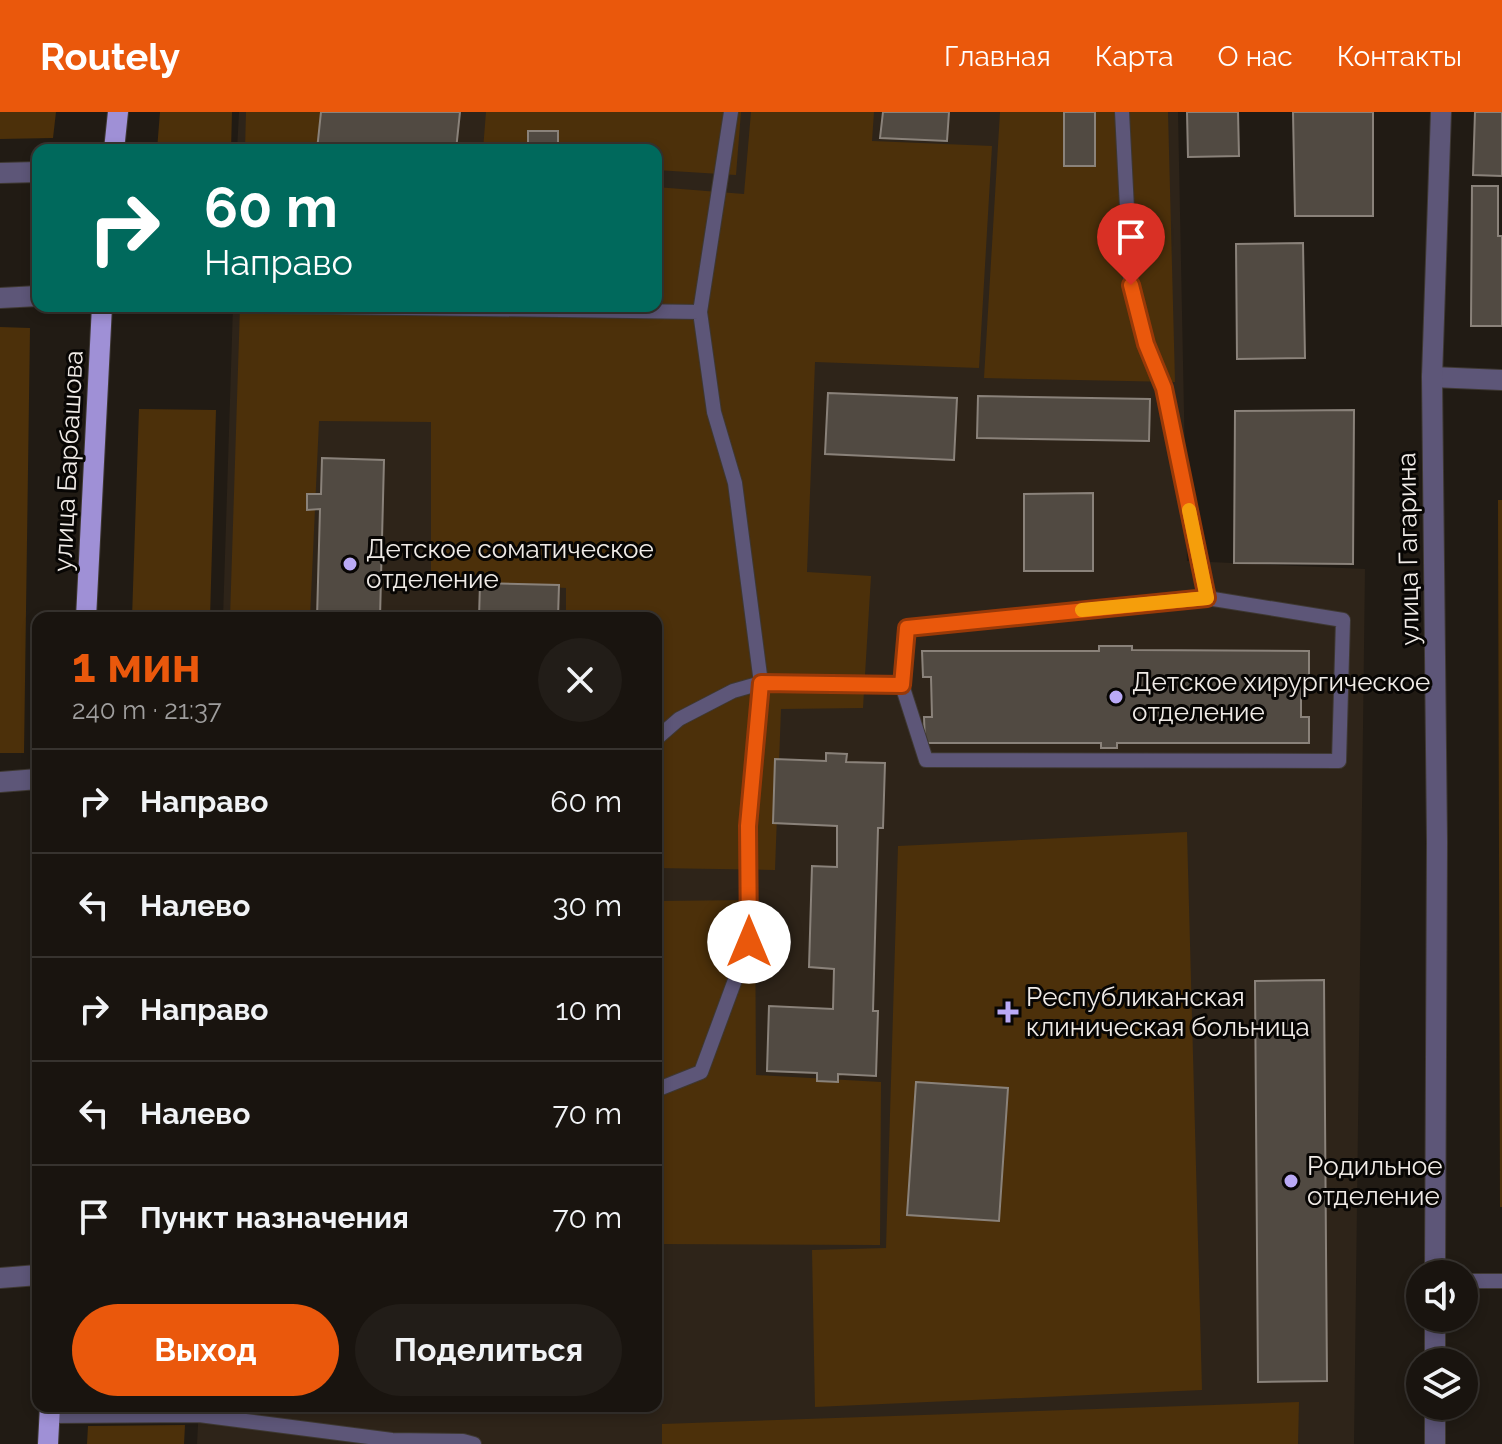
<!DOCTYPE html>
<html lang="ru">
<meta charset="utf-8">
<style>
:root{--surface:#19140f;--page:#221d18;--text:#f1f3f6;--muted:#9f9e9e;--line:#37332f;--accent:#ea580c}
body{margin:0;font-family:Raleway,sans-serif;background:var(--page);color:var(--text);height:100vh;display:flex;flex-direction:column;font-size:30px;white-space:nowrap}
*{box-sizing:border-box;margin:0}
p{font-size:26px;color:var(--muted)}
.icon{flex:none;width:44px;height:44px;fill:none;stroke:currentColor;stroke-width:2;stroke-linecap:round;stroke-linejoin:round}
.map{position:relative;flex:1;overflow:hidden}
.drawer{position:absolute;left:32px;top:500px;width:630px;height:800px;display:flex;flex-direction:column;background:var(--surface);border-radius:16px;box-shadow:0 4px 12px #0003,0 0 0 2px var(--line)}
.drawer>*{flex:none}
.top-card{position:absolute;left:32px;top:32px;width:630px;height:168px;border-radius:16px;box-shadow:0 4px 12px #0003,0 0 0 2px var(--line);background:#00695c;color:#fff;overflow:hidden}
.controls{position:absolute;left:1406px;top:1148px;display:grid;gap:16px}
.controls a{display:grid;place-items:center;width:72px;height:72px;border-radius:50%;background:var(--surface);box-shadow:0 4px 12px #0003,0 0 0 2px var(--line);font-size:40px}
.pin{position:absolute;display:grid;place-items:center;width:68px;height:68px;color:#fff;margin:-82px -34px;border-radius:50% 50% 50% 0;rotate:-45deg;box-shadow:0 0 8px #0007}
.pin .icon{rotate:45deg}
.me{position:absolute;width:88px;margin:-44px;rotate:0deg;stroke-linejoin:round;filter:drop-shadow(0 0 6px #0008)}
.turn{display:flex;align-items:center;gap:28px;height:168px;padding:0 40px;font-size:36px}
.turn .icon{width:104px;height:104px;stroke-width:2.5}
.turn b{display:block;font-size:56px;line-height:68px}
.round{display:grid;place-items:center;flex:none;width:84px;height:84px;border-radius:42px;background:var(--page)}
.overview{display:flex;align-items:center;justify-content:space-between;height:136px;padding:0 40px}
h1{font-size:48px;font-weight:700;line-height:60px;color:var(--accent)}
.primary-button{display:flex;gap:16px;margin-top:auto;padding:16px 40px}
.primary-button a{flex:1;height:92px;border-radius:48px;background:var(--accent);color:#fff;font-size:32px;font-weight:700;line-height:92px;text-align:center}
.primary-button a+a{background:var(--page);color:var(--text)}
ul{padding:0;list-style:none}
li{display:flex;align-items:center;gap:24px;height:104px;padding:0 40px;border-top:2px solid var(--line)}
li div{flex:1}
li b{display:block;font-size:30px}
li em{font-style:normal}
header{display:flex;align-items:center;gap:48px;box-sizing:border-box;height:112px;padding:0 40px;background:var(--accent);color:#fff}
header strong{font-size:38px}
nav{display:flex;gap:44px;margin-inline-start:auto;font-size:28px}
.map>svg:first-child{display:block}
.built{fill:#2e2419}
.green{fill:#4c300a}
.building{fill:#514a42;stroke:#8a827a;stroke-width:2}
.lines{fill:none;stroke-linecap:round;stroke-linejoin:round}
.service-casing{stroke:#3e3832;stroke-width:16}
.minor-casing{stroke:#3e3832;stroke-width:22}
.tertiary-casing{stroke:#3e3832;stroke-width:22}
.primary-casing{stroke:#3e3832;stroke-width:22}
.service{stroke:#5d5678;stroke-width:14}
.minor{stroke:#5d5678;stroke-width:20}
.tertiary{stroke:#5d5678;stroke-width:20}
.primary{stroke:#9f90d6;stroke-width:20}
.route-casing{stroke:#983908;stroke-width:20}
.route{stroke:#ea580c;stroke-width:14}
.slow{stroke:#f59e0b;stroke-width:14}
.poi-dot{fill:#baaaf6;stroke:#080604;stroke-width:3}
.labels{text-anchor:middle;dominant-baseline:central;stroke-width:6;stroke-linejoin:round;paint-order:stroke}
.street-label{font-size:26px;fill:#f0ebe7;stroke:#080604}
.poi-label{font-size:26px;fill:#f0ebe7;stroke:#080604;text-anchor:start}
</style>
<header>
<strong>Routely</strong>
<nav><a>Главная</a><a>Карта</a><a>О нас</a><a>Контакты</a></nav>
</header>
<div class="map">
<svg width="1502" height="1332" viewBox="0 0 1502 1332">
<rect width="100%" height="100%" fill="#211b14"/>
<path class="built" d="M239 0H1178L1187 449 1365 457 1354 1332H197L199 1294H656V506H223L233 194H656V38H237Z"/>
<path class="green" d="M0 0H56L53 26 0 27Z
M160 0H232L231 38H157Z
M246 0H331L330 38H245Z
M486 0H741L736 63 656 58V38H483Z
M751 0H874L872 29 992 34 979 256 815 250 807 460 871 464 863 596 781 597 775 758 656 756V506H566V476L431 467V310L319 309 310 506H230L240 194H656V75L744 82Z
M1000 0H1168L1175 270 984 266Z
M0 215 30 216 24 641H0Z
M139 297 216 298 210 506H132Z
M1498 388H1502V1095H1500Z
M1187 720 1202 1278 815 1295 812 1138 886 1136 898 734Z
M755 788 756 963 881 970 880 1133 656 1132V789Z
M1299 1290 1298 1332H662V1312Z
M185 1313 184 1332H87L88 1314Z"/>
<path class="building" d="M321 0H460L456 38H317Z
M883 0H949L947 29 880 26Z
M1064 0H1095V54H1064Z
M1187 0H1238L1239 44 1188 45Z
M1293 0H1373V104H1295Z
M1475 0H1502V64L1473 63Z
M528 19H558V38H528Z
M1472 74H1498V124H1502V214H1471Z
M1303 131 1305 246 1237 247 1236 132Z
M828 281 957 286 954 348 825 342Z
M978 284 1150 287 1149 329 977 326Z
M1354 298 1353 452 1234 451 1235 299Z
M322 346 384 348 380 506H317L320 397 307 398V382H321Z
M1093 381V459H1024V382Z
M480 471 559 473 558 506H479Z
M1099 534H1132V538L1309 539V565H1301V605H1309V631H1117V636H1101V631H925L924 605H932L931 565H923L922 539H1099Z
M826 641 847 642 846 650 885 651 883 716H878L873 899H878L876 964 838 962V970L817 969V961L767 959 769 894 833 897 834 857 809 855 812 754 837 755V714L773 711 775 647 826 649Z
M1324 868 1327 1269 1258 1270 1255 869Z
M916 970 1008 976 999 1109 907 1103Z
M184 1294H282V1297Z"/>
<g class="lines">
<defs>
<path id="service" d="M1122 0 1131 173 1146 232 1164 276 1207 486
M264 194 700 200
M1207 486 1343 508 1339 649 926 648 902 573 907 516Z
M656 627 679 607 733 579 761 571 902 573
M656 978 701 960 749 830 748 714 761 571 735 371 714 300 700 200 731 0
M1464 1169H1502
M50 1304 199 1303 392 1328 463 1329 474 1332"/>
<path id="minor" d="M1432 265 1502 268
M0 670 38 667
M0 1166 38 1163"/>
<path id="tertiary" d="M0 61 38 60
M0 186 38 184
M1435 1162 1437 730 1432 265 1441 0
M1435 1250V1206
M1435 1332V1294"/>
<path id="primary" d="M114 38 118 0
M86 506 102 194
M48 1332 50 1294"/>
</defs>
<use href="#service" class="service-casing"/>
<use href="#minor" class="minor-casing"/>
<use href="#tertiary" class="tertiary-casing"/>
<use href="#primary" class="primary-casing"/>
<use href="#service" class="service"/>
<use href="#minor" class="minor"/>
<use href="#tertiary" class="tertiary"/>
<use href="#primary" class="primary"/>
</g>
<g class="lines">
<defs>
<path id="route" d="M749 830 748 714 761 571 902 573 907 516 1207 486 1164 276 1146 232 1131 173"/>
</defs>
<use href="#route" class="route-casing"/>
<use href="#route" class="route"/>
<path class="slow" d="M1082 498 1207 486 1189 398"/>
</g>
<g class="poi-dot">
<circle cx="350" cy="452" r="8"/>
<circle cx="1116" cy="585" r="8"/>
<path d="M1004 888h8v8h8v8h-8v8h-8v-8h-8v-8h8z"/>
<circle cx="1291" cy="1069" r="8"/>
</g>
<g class="labels">
<g class="street-label">
<text transform="translate(68 349) rotate(-87)">улица Барбашова</text>
<text transform="translate(1408 437) rotate(-91)">улица Гагарина</text>
</g>
<g class="poi-label">
<text x="366" y="437">Детское соматическое<tspan x="366" dy="30">отделение</tspan></text>
<text x="1132" y="570">Детское хирургическое<tspan x="1132" dy="30">отделение</tspan></text>
<text x="1026" y="885">Республиканская<tspan x="1026" dy="30">клиническая больница</tspan></text>
<text x="1307" y="1054">Родильное<tspan x="1307" dy="30">отделение</tspan></text>
</g>
</g>
</svg>
<div class="controls">
<a><svg class="icon" aria-label="sound" viewBox="0 0 24 24"><path d="M4 9h4l5-4v14l-5-4H4zM17 9q2 3 0 6"/></svg></a>
<a><svg class="icon" aria-label="layers" viewBox="0 0 24 24"><path d="M12 4l9 5-9 5-9-5zM3 14l9 5 9-5"/></svg></a>
</div>
<div class="pin" style="left:1131px;top:173px;background:#d93025"><svg class="icon" aria-label="arrive" viewBox="0 0 24 24"><path d="M6 21V4h12l-3 4 3 4H6"/></svg></div>
<svg class="me" style="left:749px;top:830px" viewBox="-20 -20 40 40"><circle r="19" fill="#fff"/><path d="M0-13L10 11 0 6-10 11z" fill="#ea580c"/></svg>
<div class="top-card">
<div class="turn"><svg class="icon" aria-label="right" viewBox="0 0 24 24"><path d="M7 20v-9h11M14 6l5 5-5 5"/></svg><div><b>60 m</b>Направо</div></div>
</div>
<section class="drawer">
<div class="overview"><div><h1>1 мин</h1><p>240 m · 21:37</p></div><a class="round"><svg class="icon" aria-label="close" viewBox="0 0 24 24"><path d="M6 6l12 12M18 6L6 18"/></svg></a></div>
<ul>
<li><svg class="icon" aria-label="right" viewBox="0 0 24 24"><path d="M7 20v-9h11M14 6l5 5-5 5"/></svg><div><b>Направо</b></div><em>60 m</em></li>
<li><svg class="icon" aria-label="left" viewBox="0 0 24 24"><path d="M17 20v-9H6M10 6l-5 5 5 5"/></svg><div><b>Налево</b></div><em>30 m</em></li>
<li><svg class="icon" aria-label="right" viewBox="0 0 24 24"><path d="M7 20v-9h11M14 6l5 5-5 5"/></svg><div><b>Направо</b></div><em>10 m</em></li>
<li><svg class="icon" aria-label="left" viewBox="0 0 24 24"><path d="M17 20v-9H6M10 6l-5 5 5 5"/></svg><div><b>Налево</b></div><em>70 m</em></li>
<li><svg class="icon" aria-label="arrive" viewBox="0 0 24 24"><path d="M6 21V4h12l-3 4 3 4H6"/></svg><div><b>Пункт назначения</b></div><em>70 m</em></li>
</ul>
<div class="primary-button"><a>Выход</a><a>Поделиться</a></div>
</section>
</div>
